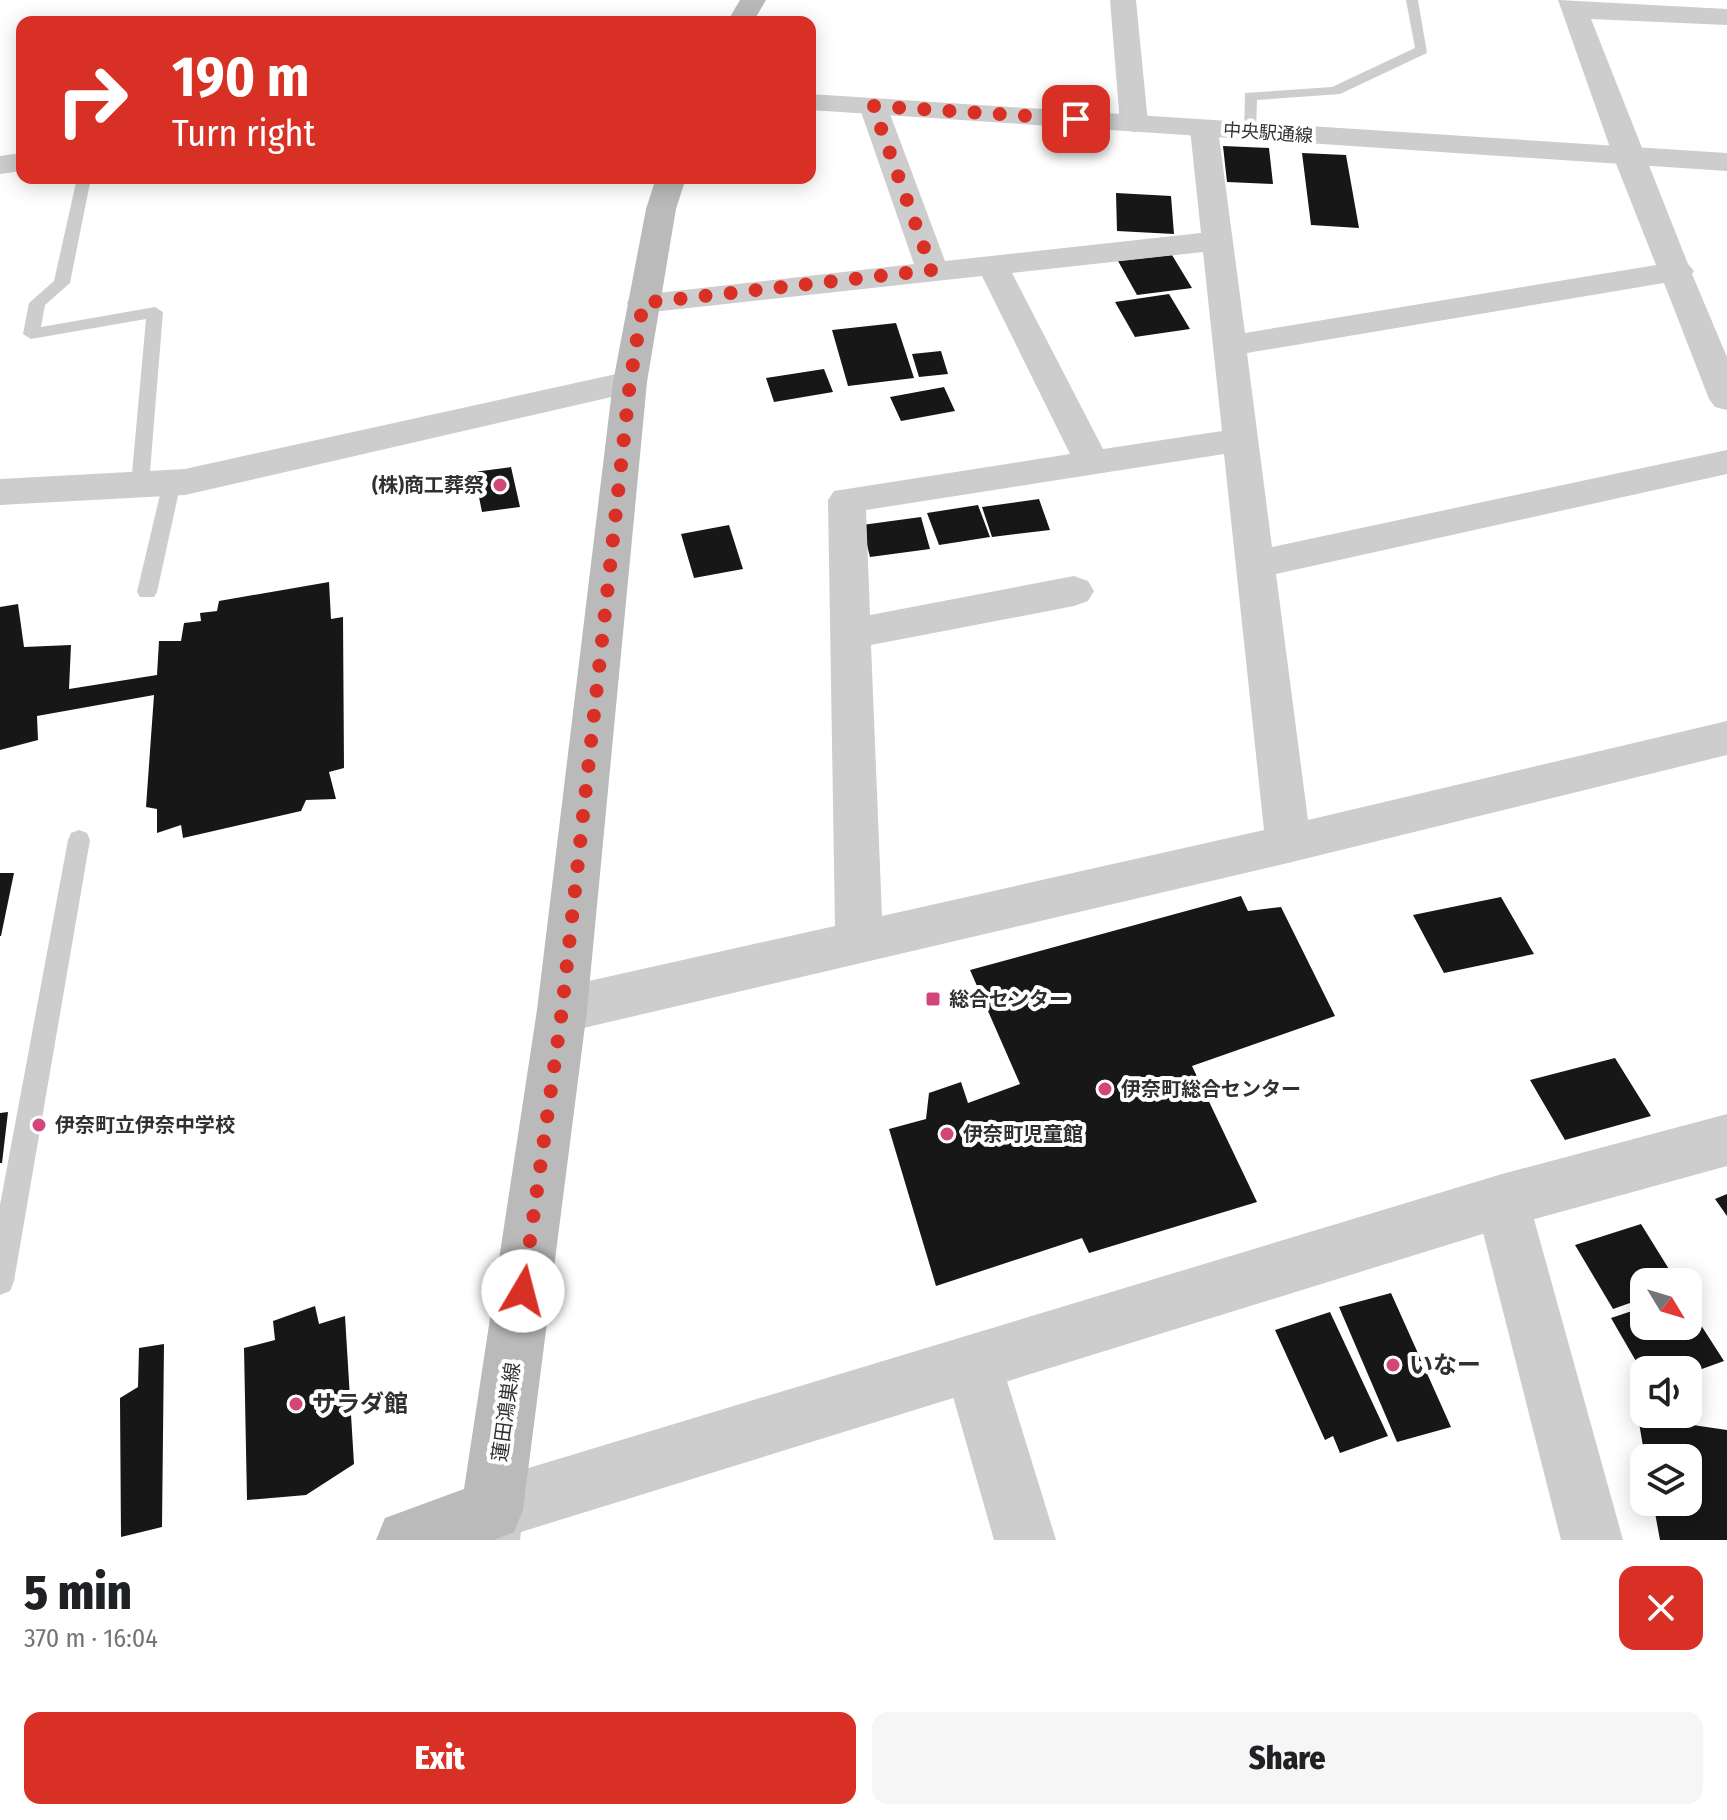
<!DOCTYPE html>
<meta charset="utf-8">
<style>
:root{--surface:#fff;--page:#f6f6f6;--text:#202124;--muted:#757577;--accent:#d93025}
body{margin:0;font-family:"Fira Sans Condensed","Noto Sans JP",sans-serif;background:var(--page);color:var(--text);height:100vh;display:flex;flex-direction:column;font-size:30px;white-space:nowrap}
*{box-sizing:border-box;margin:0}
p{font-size:26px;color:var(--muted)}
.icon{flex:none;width:44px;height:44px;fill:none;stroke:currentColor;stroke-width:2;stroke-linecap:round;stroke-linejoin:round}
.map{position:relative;height:1540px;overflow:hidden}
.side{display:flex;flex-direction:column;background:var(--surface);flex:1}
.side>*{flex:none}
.banner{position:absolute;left:16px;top:16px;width:800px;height:168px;border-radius:16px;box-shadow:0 4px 20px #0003;background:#d93025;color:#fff;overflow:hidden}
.needle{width:52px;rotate:128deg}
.tools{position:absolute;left:1630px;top:1268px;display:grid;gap:16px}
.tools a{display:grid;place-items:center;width:72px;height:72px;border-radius:16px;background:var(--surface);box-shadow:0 4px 20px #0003;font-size:40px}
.pin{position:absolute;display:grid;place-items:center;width:68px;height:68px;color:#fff;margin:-34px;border-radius:16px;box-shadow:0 4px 12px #0006}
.me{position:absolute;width:88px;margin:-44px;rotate:8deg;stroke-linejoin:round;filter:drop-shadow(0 0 6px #0008)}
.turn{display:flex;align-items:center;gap:28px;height:168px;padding:0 24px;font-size:36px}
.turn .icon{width:104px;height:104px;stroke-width:2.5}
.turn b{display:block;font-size:56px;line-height:68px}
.round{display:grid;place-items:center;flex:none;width:84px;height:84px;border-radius:16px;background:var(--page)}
.overview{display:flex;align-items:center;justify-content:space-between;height:136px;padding:0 24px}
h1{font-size:48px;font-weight:800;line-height:60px}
.button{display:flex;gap:16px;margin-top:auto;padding:16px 24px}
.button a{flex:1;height:92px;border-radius:16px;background:var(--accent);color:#fff;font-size:32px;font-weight:800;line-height:92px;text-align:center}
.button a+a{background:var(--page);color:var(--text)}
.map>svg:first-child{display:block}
.building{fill:#171717}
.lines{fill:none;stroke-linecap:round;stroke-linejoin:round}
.service{fill:#cdcdcd;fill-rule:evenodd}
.minor{fill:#cdcdcd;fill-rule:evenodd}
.tertiary{fill:#cdcdcd;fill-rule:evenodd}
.secondary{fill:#bababa;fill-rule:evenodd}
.route{stroke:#d93025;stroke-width:14;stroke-dasharray:0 25.2}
.poi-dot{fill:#d3467a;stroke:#fff;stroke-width:3}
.labels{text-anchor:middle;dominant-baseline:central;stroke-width:8;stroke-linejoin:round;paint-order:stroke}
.far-street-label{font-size:18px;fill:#303030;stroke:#fff}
.poi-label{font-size:20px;font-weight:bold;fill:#303030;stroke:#fff;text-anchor:start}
.street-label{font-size:20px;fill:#303030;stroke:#fff}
.near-poi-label{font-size:24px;font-weight:bold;fill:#303030;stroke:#fff;text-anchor:start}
</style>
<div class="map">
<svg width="1727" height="1540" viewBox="0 0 1727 1540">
<rect width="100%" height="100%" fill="#fff"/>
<path class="building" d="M1223 146 1269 148 1273 184 1227 182Z
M1302 153 1346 155 1359 228 1311 225Z
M1116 193 1171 196 1174 234 1117 231Z
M1172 255 1192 288 1137 295 1118 261Z
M1169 294 1190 329 1135 337 1115 302Z
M896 323 914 378 848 386 832 330Z
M941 351 948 374 919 377 912 354Z
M824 369 833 392 774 402 766 378Z
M944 387 955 411 901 421 890 397Z
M511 467 520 507 482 512 474 472Z
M1039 499 1050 530 992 537 982 507Z
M978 505 990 537 939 545 927 513Z
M921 517 930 549 870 557 862 525Z
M729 525 743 569 694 578 681 534Z
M329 582 331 619 343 617 344 768 329 772 336 799 306 800 301 811 183 838 181 825 157 833V809L146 807 154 695 37 716 38 740 0 750V607L18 604 24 647 71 645 69 689 157 675 159 641H181L184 623 201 621 200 613 217 611 219 601Z
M0 873H14L1 936H0Z
M1241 896 1248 911 1281 907 1335 1016 1192 1066 1257 1202 1089 1253 1082 1238 936 1286 889 1129 926 1119 929 1093 961 1082 968 1103 1020 1084 970 970Z
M1501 897 1534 954 1444 973 1413 915Z
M1615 1058 1651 1116 1565 1140 1530 1080Z
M8 1112 2 1163H0V1113Z
M1727 1194V1216L1715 1199Z
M1641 1224 1677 1282H1644V1298L1613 1309 1575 1245Z
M1391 1293 1451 1427 1397 1442 1339 1307Z
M1688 1305 1724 1361 1688 1374V1370H1644V1375L1611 1318 1644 1307V1326H1688Z
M315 1306 319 1324 345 1316 354 1464 306 1495 247 1500 244 1348 275 1340 273 1321Z
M1330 1312 1388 1436 1340 1453 1333 1436 1325 1440 1275 1330Z
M164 1344 162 1527 121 1537 120 1398 138 1387 139 1348Z
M1638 1417 1727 1430V1540H1660L1653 1502H1688V1458H1645Z"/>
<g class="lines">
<path class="service" d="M1406 0H1418L1427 53 1340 94 1257 100 1256 132 1254 135H1244L1245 93 1332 87 1415 48Z
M77 178H91L70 283 45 305 41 327 155 307 163 312 149 484 140 490 131 484 146 319 31 339 23 334 29 303 54 281Z
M172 476 181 482 157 592 154 597H140L137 592 163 482Z
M79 830 87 833 90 840 14 1281 10 1291 0 1295V1205L68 840 71 833Z"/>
<path class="minor" d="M1110 0H1136L1148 123 1144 129 1134 132 1124 129 1120 123Z
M1558 0 1727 9V25L1591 19 1688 264 1694 271 1692 274 1727 357V410L1715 407 1709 399 1664 283 1247 353 1272 547 1727 450V474L1276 574 1308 820 1727 721V755L1288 863 562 1033 544 1026 537 1010 544 994 562 987 835 926 828 500 834 491 1070 454 982 276 643 313 631 310 627 303 631 296 914 264 859 106 863 100 873 98 883 100 887 106 945 261 1201 233 1190 129 1194 123 1204 120 1214 123 1218 129 1245 333 1656 265 1613 156ZM1203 252 1222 431 1103 449 1012 273ZM1224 454 1264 830 882 916 871 645 1074 606 1088 601 1094 591 1088 581 1074 576 870 615 866 510Z
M22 153V171L0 174V156Z
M630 371 642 374 647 382 642 390 185 495 0 505V479L185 469Z
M1502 1174 1521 1182 1529 1201 1623 1540H1561L1475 1201 1483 1182Z
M973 1336 994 1344 1002 1365 1056 1540H994L944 1365 952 1344Z"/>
<path class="tertiary" d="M810 94 1727 153V171L810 110Z
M1727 1114V1166L1502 1228 521 1532 520 1540H458L461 1510 470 1488 492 1479 1502 1174Z"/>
<path class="secondary" d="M740 0H766L753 22H727Z
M656 178H686L676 209 647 382 587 1010 523 1510 514 1532 494 1540H376L385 1518 464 1489 537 1010 613 382 646 209Z"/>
</g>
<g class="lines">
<path class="route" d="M523 1291 562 1010 630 382 643 303 932 270 873 106 1076 119"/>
</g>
<g class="poi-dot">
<circle cx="500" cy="485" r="8"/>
<rect x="925" y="991" width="16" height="16" rx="4"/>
<circle cx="1105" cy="1089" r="8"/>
<circle cx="39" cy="1125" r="8"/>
<circle cx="947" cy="1134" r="8"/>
<circle cx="1393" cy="1365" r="8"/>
<circle cx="296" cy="1404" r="8"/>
</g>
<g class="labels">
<g class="far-street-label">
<text transform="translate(1268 133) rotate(4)">中央駅通線</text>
</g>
<g class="poi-label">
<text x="484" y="485" text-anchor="end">(株)商工葬祭</text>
<text x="949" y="999">総合センター</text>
<text x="1121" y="1089">伊奈町総合センター</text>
<text x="55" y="1125">伊奈町立伊奈中学校</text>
<text x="963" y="1134">伊奈町児童館</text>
</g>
<g class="street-label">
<text transform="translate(506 1412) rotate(-82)">蓮田鴻巣線</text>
</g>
<g class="near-poi-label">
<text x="1409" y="1365">いなー</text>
<text x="312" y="1404">サラダ館</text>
</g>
</g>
</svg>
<div class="tools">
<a><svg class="needle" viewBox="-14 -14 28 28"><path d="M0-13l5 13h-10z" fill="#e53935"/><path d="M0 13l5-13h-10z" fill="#757577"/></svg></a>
<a><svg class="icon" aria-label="sound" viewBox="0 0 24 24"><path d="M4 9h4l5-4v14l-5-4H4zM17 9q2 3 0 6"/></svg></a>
<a><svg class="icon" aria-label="layers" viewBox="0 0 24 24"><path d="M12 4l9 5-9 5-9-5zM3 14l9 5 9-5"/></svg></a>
</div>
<div class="pin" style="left:1076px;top:119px;background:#d93025"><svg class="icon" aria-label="arrive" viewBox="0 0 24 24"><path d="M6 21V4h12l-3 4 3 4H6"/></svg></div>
<svg class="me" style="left:523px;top:1291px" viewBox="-20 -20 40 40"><circle r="19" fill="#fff"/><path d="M0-13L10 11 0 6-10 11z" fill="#d93025"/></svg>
<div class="banner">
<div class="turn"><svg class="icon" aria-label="right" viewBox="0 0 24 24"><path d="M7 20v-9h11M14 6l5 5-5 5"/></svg><div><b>190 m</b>Turn right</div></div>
</div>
</div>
<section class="side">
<div class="overview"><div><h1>5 min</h1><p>370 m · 16:04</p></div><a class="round" style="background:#d93025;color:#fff"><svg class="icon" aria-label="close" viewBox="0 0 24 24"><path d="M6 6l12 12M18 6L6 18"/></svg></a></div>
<div class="button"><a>Exit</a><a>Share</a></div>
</section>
